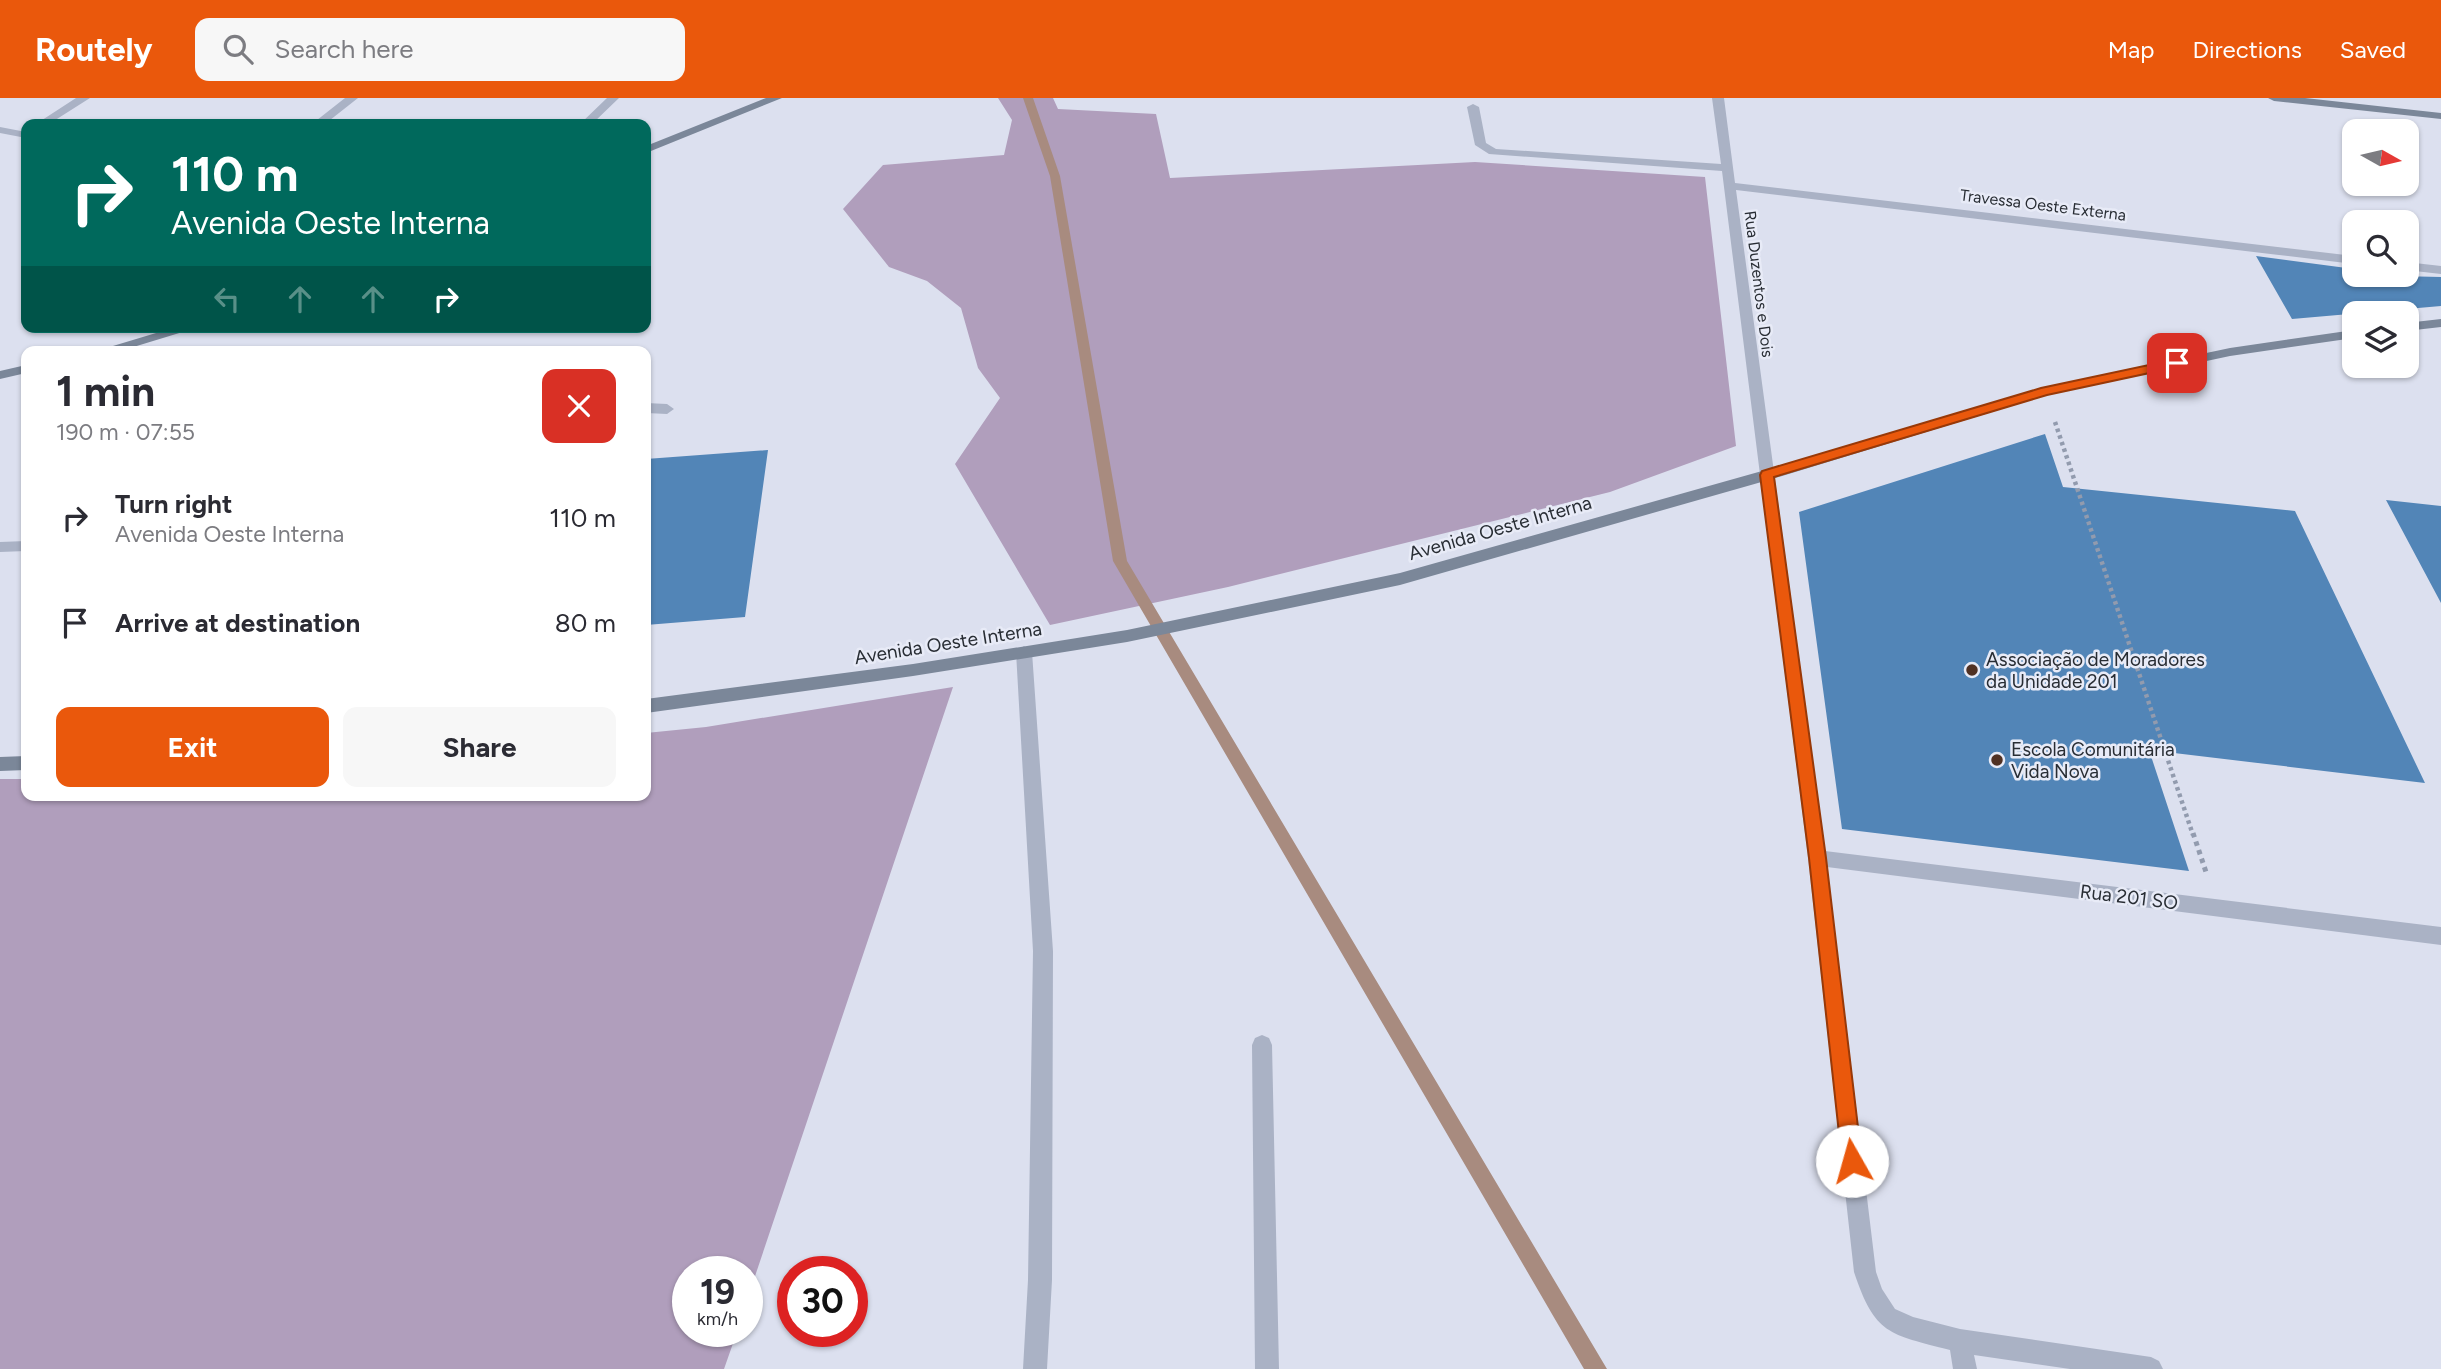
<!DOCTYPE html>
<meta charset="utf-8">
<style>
:root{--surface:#fff;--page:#f7f7f7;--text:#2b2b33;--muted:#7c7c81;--accent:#ea580c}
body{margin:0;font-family:Figtree,sans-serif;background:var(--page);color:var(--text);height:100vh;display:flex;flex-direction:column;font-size:26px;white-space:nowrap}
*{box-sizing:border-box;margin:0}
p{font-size:23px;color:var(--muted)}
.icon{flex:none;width:38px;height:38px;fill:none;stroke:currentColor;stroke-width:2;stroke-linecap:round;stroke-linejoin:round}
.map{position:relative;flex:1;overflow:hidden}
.panel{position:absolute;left:21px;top:248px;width:630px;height:455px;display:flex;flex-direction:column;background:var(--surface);border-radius:14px;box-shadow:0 2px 5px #0004}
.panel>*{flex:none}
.top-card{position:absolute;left:21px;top:21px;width:630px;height:214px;border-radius:14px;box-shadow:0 2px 5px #0004;background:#00695c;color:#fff;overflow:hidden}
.needle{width:46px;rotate:98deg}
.tools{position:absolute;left:2342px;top:21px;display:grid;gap:14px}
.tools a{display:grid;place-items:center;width:77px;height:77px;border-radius:14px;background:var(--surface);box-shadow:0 2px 5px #0004;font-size:35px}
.speed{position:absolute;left:672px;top:1158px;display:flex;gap:14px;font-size:35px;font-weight:700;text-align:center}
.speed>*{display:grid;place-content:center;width:91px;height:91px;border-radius:50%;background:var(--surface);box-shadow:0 2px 5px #0004;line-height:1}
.speed small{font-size:18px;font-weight:400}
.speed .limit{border:10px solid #d22;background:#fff;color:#111}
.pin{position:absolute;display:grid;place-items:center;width:60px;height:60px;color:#fff;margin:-30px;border-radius:14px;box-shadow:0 4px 10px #0006}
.me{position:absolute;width:77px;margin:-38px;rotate:353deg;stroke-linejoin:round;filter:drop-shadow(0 0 5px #0008)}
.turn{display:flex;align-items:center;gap:24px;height:147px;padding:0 35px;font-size:32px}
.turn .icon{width:91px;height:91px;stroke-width:2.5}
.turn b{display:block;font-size:49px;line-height:60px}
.lanes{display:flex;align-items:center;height:66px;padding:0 35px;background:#0003;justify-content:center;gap:35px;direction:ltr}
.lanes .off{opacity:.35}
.round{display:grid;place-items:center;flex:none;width:74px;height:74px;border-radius:14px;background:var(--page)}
.overview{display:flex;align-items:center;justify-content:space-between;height:119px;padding:0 35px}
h1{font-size:42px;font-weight:700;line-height:52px}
.cta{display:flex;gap:14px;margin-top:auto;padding:14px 35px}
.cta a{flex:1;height:80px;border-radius:14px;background:var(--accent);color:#fff;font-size:28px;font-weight:700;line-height:80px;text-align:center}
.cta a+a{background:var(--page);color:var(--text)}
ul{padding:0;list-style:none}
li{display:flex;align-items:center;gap:21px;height:105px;padding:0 35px}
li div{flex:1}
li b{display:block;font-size:26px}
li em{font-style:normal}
header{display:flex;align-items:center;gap:42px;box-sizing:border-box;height:98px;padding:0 35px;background:var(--accent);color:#fff}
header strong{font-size:33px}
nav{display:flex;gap:38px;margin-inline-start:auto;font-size:24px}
.search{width:490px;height:63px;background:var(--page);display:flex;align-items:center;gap:18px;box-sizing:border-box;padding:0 24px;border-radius:14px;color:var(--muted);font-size:26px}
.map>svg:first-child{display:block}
.green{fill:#b09ebc}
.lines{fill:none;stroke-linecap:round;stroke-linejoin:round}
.stream{fill:#a88b7f;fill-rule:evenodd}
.building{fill:#5285b7}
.path-far1{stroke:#929bae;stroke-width:4.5;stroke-dasharray:3.5 3.5;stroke-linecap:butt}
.path{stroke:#929bae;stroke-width:5;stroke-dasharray:4.5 4.5;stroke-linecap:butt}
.lane{fill:#aab2c5;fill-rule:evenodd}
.street{fill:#aab2c5;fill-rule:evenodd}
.secondary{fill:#7b8799;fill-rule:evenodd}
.route{fill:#ea580c;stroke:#983908;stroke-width:2}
.poi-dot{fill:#503123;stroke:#e8ebf7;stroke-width:2.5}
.labels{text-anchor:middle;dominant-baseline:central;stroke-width:5;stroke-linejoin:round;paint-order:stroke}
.far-street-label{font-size:16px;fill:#282d34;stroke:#e8ebf7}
.street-label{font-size:19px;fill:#282d34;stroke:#e8ebf7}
.poi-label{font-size:19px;fill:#282d34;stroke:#e8ebf7;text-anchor:start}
</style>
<header>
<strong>Routely</strong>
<div class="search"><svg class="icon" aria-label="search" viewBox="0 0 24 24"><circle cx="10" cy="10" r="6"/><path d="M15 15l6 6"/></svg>Search here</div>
<nav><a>Map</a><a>Directions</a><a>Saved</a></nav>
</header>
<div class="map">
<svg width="2441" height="1271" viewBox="0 0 2441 1271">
<rect width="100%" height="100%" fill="#dce0ef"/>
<path class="green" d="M998 0H1053L1058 11 1156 16 1170 80 1475 64 1705 79 1736 348 1610 394 1228 489 1050 527 955 366 1000 300 978 270 961 210 927 183 889 169 843 111 883 67 1004 57 1012 22Z
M953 589 747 1202V1174H688V1234H737L724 1271H0V681H26V698H646V635L706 629Z"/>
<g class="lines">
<path class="stream" d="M1023 0H1033L1060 78 1127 463 1607 1271H1584L1113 463 1050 78Z"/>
</g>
<path class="building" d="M2256 158 2354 171V177L2441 179V208L2292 221Z
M2045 336 2063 389 2295 413 2425 685 2149 652 2189 773 1842 731 1799 414Z
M768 352 745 519 646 527V361Z
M2386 402 2441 408V505Z"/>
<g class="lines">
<path class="path-far1" d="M2055 324 2193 737"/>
<path class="path" d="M2193 735 2206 774"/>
<path class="lane" d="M646 305 667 306 674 311 667 316 646 315Z
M26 443V453L0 454V444Z"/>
<path class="street" d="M76 0H90L49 26H36Z
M345 0H358L325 26H312Z
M607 0H619L592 26H580Z
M1712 0H1724L1735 85 2354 158V166L1736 92 1825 753 2441 829V847L1827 769 1876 1174 1882 1191 1895 1211 1913 1219 1960 1231 2151 1259 2159 1263 2163 1271H2070L1974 1257 1977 1271H1953L1950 1252C1889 1236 1875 1237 1854 1174L1808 760 1722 73 1489 56 1475 47 1467 9 1473 6 1479 9 1486 45 1496 51 1721 66Z
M0 29 26 34V40L0 35Z
M2406 164 2441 168V176L2406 172Z
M1024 548 1032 554 1053 853 1052 1182 1047 1271H1023L1028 1182 1033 853 1016 554Z
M1262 937 1269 940 1272 947 1279 1271H1255L1252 947 1255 940Z"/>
<path class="secondary" d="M766 0H782L646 55V48Z
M2268 0H2305L2441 15V21L2274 3Z
M2441 221V229L2406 233V225Z
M176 229H199L117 254H93Z
M2354 232V240L2230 258 2047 297 1772 381 1400 487 1127 544 913 578 646 615V601L913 566 1127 532 1400 475 1762 373 2045 289 2230 250Z
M26 267V275L0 281V273Z
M26 658V672L0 673V659Z"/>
</g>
<path class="route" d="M2177 261 2184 265 2182 268 2047 297 1774 379 1826 760 1862 1063 1859 1070 1852 1073 1845 1070 1842 1063 1809 760 1760 377 1762 373 2041 290Z"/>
<g class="poi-dot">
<circle cx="1972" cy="572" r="7"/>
<circle cx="1997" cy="662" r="7"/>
</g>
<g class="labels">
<g class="far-street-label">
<text transform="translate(2043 107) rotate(7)">Travessa Oeste Externa</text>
<text transform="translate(1759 186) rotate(83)">Rua Duzentos e Dois</text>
</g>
<g class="street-label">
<text transform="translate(1500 430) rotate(-16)">Avenida Oeste Interna</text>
<text transform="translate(948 545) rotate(-9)">Avenida Oeste Interna</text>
<text transform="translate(2129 799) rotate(7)">Rua 201 SO</text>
</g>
<g class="poi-label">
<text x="1986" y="561">Associação de Moradores<tspan x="1986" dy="22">da Unidade 201</tspan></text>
<text x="2011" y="651">Escola Comunitária<tspan x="2011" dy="22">Vida Nova</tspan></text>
</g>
</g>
</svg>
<div class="tools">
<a><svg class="needle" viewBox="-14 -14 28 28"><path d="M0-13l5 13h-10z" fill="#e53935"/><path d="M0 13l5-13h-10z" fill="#7c7c81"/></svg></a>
<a><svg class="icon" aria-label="search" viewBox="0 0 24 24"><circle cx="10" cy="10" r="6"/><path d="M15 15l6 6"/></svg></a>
<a><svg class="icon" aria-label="layers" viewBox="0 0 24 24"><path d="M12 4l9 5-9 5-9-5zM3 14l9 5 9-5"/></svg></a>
</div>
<div class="speed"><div>19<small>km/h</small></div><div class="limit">30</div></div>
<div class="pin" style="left:2177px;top:265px;background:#d93025"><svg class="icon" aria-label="arrive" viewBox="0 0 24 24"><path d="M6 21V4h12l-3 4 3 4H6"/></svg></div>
<svg class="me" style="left:1852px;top:1063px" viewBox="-20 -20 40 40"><circle r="19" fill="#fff"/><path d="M0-13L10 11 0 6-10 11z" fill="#ea580c"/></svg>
<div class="top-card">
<div class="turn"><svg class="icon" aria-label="right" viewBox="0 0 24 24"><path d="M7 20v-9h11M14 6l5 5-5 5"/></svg><div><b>110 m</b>Avenida Oeste Interna</div></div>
<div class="lanes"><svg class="icon off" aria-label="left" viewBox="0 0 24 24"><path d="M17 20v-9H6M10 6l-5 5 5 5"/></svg><svg class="icon off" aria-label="ahead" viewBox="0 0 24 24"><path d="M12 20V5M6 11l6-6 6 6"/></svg><svg class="icon off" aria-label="ahead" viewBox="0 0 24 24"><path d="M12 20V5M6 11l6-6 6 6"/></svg><svg class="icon" aria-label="right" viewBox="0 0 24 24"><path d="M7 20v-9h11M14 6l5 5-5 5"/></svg></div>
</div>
<section class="panel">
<div class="overview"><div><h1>1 min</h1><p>190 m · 07:55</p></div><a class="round" style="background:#d93025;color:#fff"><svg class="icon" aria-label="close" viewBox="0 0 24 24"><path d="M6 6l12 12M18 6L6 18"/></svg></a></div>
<ul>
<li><svg class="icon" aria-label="right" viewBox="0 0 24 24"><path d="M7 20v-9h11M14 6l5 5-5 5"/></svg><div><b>Turn right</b><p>Avenida Oeste Interna</p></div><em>110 m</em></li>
<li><svg class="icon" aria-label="arrive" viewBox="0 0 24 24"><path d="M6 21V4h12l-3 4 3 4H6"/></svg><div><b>Arrive at destination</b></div><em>80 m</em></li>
</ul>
<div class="cta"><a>Exit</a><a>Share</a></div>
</section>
</div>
